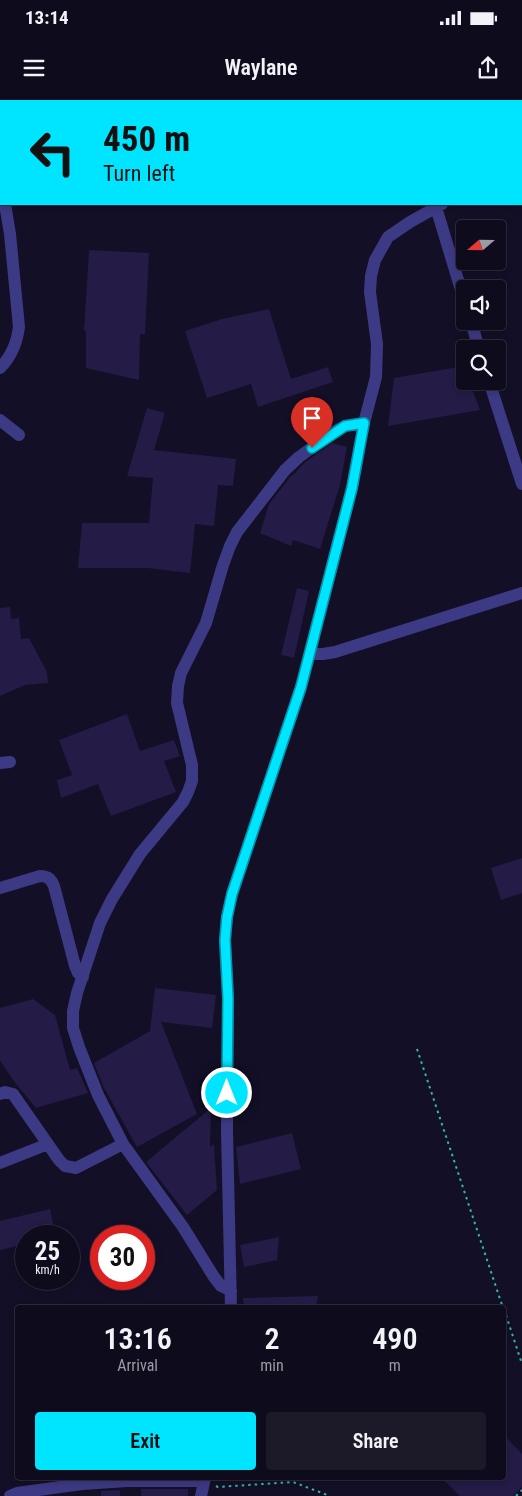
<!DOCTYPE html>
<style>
:root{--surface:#0e0b1c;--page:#1c1929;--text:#f1f3f6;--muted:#9b9ba3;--line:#2e2b3b;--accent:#00e5ff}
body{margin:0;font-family:"Roboto Condensed",sans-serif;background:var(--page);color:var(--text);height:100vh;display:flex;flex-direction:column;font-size:19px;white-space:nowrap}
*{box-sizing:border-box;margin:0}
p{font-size:16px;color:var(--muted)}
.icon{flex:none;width:28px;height:28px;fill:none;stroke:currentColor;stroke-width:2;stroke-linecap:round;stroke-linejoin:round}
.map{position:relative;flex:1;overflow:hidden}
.panel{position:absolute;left:15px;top:1205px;width:491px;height:175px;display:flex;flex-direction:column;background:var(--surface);border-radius:5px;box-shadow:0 2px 8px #0003,0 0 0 1px var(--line)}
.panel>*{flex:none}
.top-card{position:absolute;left:0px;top:0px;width:522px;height:105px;box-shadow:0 2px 8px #0003,0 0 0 1px var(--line);background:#00e5ff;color:#111;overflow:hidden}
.needle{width:32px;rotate:250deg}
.tools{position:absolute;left:456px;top:120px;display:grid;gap:10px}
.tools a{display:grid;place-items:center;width:50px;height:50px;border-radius:5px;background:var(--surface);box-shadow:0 2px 8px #0003,0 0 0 1px var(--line);font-size:25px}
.speed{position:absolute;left:15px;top:1125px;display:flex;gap:10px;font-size:25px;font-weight:700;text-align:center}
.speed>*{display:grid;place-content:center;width:65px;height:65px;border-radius:50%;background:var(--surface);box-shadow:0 2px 8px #0003,0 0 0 1px var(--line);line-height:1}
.speed small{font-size:12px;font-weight:400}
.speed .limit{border:8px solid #d22;background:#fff;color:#111}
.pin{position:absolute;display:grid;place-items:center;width:42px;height:42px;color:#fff;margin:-51px -21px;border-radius:50% 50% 50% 0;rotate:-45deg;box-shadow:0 0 5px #0007}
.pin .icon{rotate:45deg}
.me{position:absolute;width:55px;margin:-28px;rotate:0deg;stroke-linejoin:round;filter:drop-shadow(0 0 4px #0008)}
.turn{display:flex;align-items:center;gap:18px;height:105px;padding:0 20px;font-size:22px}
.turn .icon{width:65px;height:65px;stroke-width:2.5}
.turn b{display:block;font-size:35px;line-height:42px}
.eta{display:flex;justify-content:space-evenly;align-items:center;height:85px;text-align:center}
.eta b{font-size:30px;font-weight:600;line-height:35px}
.action{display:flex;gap:10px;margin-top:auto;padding:10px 20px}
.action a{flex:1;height:58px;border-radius:5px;background:var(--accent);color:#111;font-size:20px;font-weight:600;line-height:58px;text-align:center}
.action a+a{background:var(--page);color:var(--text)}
.status{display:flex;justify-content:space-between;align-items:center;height:35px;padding:0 25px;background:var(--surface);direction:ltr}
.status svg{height:14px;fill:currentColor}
header{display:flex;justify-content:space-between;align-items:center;height:65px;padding:0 20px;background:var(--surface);font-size:22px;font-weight:600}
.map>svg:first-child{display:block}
.building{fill:#241b47}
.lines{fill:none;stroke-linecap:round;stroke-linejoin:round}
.path{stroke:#2fb8b0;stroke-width:2;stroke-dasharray:2.5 4;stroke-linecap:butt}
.minor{stroke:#3d3a85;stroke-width:12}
.route-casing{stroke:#0095a6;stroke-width:12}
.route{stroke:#00e5ff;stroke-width:9}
</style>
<div class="status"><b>13:14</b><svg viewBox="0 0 49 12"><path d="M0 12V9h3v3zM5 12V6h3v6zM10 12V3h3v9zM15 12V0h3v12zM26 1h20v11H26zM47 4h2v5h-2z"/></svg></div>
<header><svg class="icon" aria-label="menu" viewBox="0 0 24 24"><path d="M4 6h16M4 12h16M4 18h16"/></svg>Waylane<svg class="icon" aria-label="share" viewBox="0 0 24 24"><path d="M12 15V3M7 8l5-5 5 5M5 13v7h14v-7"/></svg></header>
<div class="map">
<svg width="522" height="1396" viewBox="0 0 522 1396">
<rect width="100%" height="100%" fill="#130f26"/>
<path class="building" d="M89 150 149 153 145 234H140L139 280 86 268V231H84Z
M269 209 291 279 328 267 333 282 258 307 251 284 207 298 185 231 222 219Z
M464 266 465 270V281H469L480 310 388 326 394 278Z
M147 308 165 313 154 350 236 359 233 386 218 385 214 426 195 424 190 473 147 468H78L82 423H149L153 378 127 376Z
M332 343 347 347 340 385 320 449 293 440 291 446 260 433 269 404 291 376 294 374 304 363Z
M297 488 309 491 294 558 281 555Z
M10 507 11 519 19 518 21 539 29 538 47 572 48 583 25 585 0 596V508Z
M127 614 140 651 174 640 180 656 164 661 176 692 111 716 98 684 61 698 57 680 72 675 59 640Z
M522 758V793L501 800 491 768Z
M155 888 216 895 212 928 161 922 197 1014 137 1047 104 988 94 963 150 931Z
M33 899 55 915 70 970 77 968 88 993 36 1008 16 984 0 961V908Z
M211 1008 210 1047 214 1044 217 1090 187 1115 146 1062Z
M292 1033 301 1069 240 1084 236 1047Z
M50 1109 56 1136H26V1144L0 1150V1121Z
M279 1137 277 1160 244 1167 240 1145Z
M318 1196 316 1208H244L243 1198Z
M504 1335 522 1354V1387L513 1396H460L442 1378H504Z
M141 1389H188V1396H141Z
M120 1390V1396H101V1391Z"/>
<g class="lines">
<path class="path" d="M417 949 503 1208
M504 1209 522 1264
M216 1386 218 1387 293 1382 330 1396
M516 1396 522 1390"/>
<path class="minor" d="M23 0V1
M408 0V1
M4 1 5 0
M0 13 1 10
M521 52 522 51
M0 81 1 87
M435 104 465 203
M471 221 479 249
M0 268C12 256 17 243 19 227L10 134 5 104
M489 281 522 384
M0 320 19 335
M310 554H323L335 552 522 493
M0 663 10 662
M0 788 40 776C48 776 51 779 54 786L75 866 78 873 83 877
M0 994 5 992 13 994 59 1060 65 1066 76 1068 123 1044
M0 1063 48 1044
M231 1191 221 1186 214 1177 183 1127 123 1044 98 995 79 947 73 928V911L77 893 100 823 112 799 140 754 183 702 188 692 192 681V665L177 603 178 586 181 573 206 523 223 465 230 446 237 432 285 370 299 357 335 331 345 326 364 323
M231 1208 227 1031 228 898 225 840 227 817 232 794 301 587 352 388 364 323 376 277 377 244 370 192 371 176 375 160 388 137 410 122 442 104
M10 1396 17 1393 82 1384 127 1381H203
M201 1396 205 1378"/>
</g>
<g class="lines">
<defs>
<path id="route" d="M227 993 228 898 225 840 227 817 232 794 301 587 352 388 364 323 345 326 312 348"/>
</defs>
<use href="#route" class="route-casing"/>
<use href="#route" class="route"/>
</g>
</svg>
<div class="tools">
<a><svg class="needle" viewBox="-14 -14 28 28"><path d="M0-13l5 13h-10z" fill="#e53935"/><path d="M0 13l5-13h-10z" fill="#9b9ba3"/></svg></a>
<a><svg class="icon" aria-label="sound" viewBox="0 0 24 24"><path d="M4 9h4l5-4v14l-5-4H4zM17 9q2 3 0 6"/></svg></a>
<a><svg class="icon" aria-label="search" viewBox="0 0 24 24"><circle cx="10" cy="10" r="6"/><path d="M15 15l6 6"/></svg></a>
</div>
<div class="speed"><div>25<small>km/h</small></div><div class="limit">30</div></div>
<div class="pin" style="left:312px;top:348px;background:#d93025"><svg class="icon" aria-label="arrive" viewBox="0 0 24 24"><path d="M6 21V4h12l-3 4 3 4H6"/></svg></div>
<svg class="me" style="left:227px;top:993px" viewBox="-20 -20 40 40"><circle r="17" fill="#00e5ff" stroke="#fff" stroke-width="3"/><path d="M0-11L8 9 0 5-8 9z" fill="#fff"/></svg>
<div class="top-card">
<div class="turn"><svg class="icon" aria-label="left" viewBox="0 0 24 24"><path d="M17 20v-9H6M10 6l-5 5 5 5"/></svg><div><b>450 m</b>Turn left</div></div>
</div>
<section class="panel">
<div class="eta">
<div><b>13:16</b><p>Arrival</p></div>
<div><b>2</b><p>min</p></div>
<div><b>490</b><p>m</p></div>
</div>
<div class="action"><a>Exit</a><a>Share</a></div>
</section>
</div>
